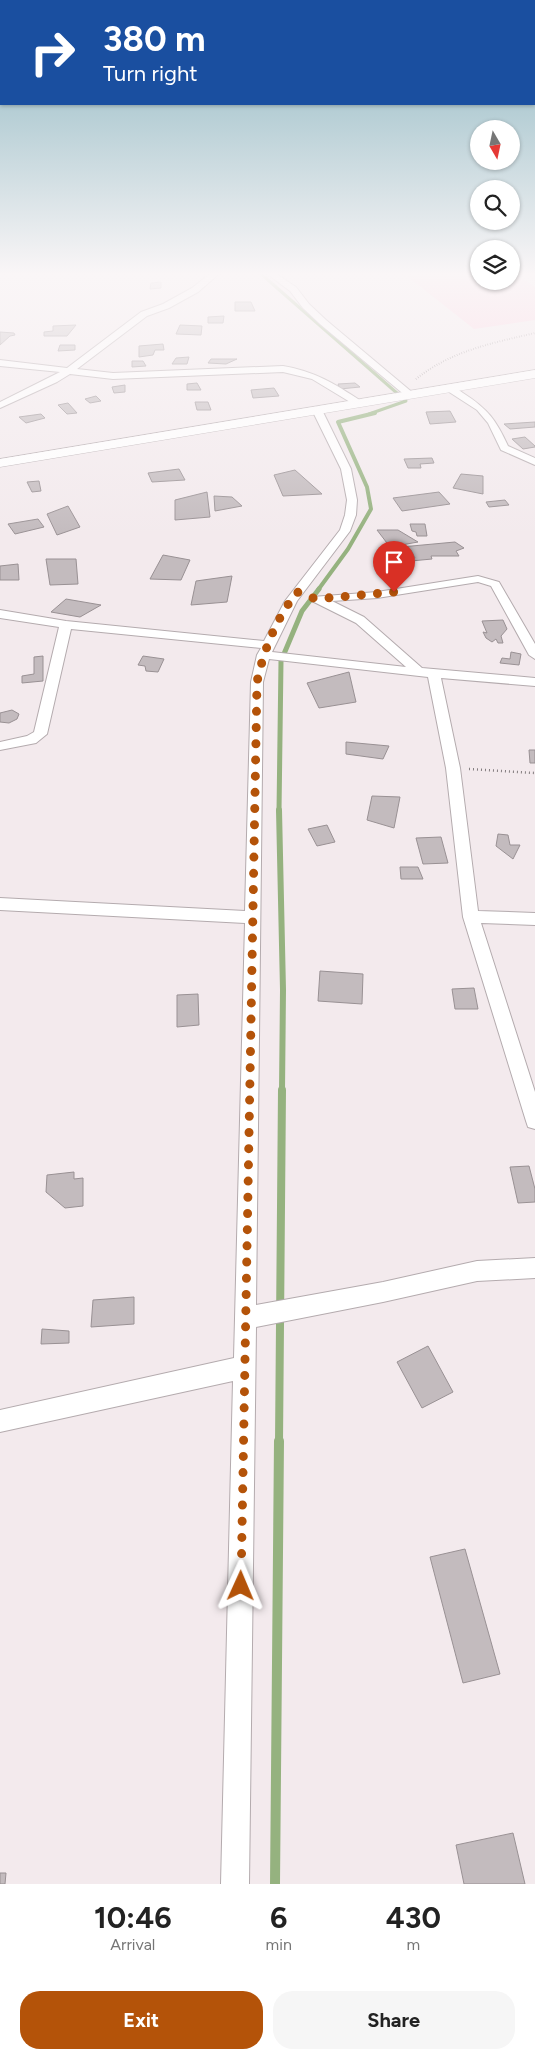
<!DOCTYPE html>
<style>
:root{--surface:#fff;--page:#f6f6f6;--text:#222;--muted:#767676;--accent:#b45309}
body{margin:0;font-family:Figtree,sans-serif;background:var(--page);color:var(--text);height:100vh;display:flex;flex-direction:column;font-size:19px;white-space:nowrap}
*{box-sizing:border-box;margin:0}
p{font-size:16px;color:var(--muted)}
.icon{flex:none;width:28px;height:28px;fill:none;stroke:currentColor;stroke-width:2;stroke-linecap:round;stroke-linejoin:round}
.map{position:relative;height:1884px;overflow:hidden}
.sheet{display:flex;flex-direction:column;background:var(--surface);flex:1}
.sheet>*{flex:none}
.hud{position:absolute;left:0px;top:0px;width:535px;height:105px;box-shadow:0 1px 4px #0004;background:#1a4fa0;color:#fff;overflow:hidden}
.needle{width:32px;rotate:171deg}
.tools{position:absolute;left:470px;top:120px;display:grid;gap:10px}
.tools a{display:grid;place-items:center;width:50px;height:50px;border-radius:50%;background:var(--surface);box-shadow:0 1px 4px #0004;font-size:25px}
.pin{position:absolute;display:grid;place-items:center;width:42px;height:42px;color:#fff;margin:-51px -21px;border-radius:50% 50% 50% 0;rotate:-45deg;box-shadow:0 0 5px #0007}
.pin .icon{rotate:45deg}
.me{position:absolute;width:55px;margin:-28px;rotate:1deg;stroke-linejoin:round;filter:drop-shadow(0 0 4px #0008)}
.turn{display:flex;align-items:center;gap:18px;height:105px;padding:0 20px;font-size:22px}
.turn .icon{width:65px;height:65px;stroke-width:2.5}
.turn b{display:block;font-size:35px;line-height:42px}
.eta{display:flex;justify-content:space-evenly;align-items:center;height:85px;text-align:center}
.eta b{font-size:30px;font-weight:700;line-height:35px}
.cta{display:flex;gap:10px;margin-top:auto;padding:10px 20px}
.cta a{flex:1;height:58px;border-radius:20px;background:var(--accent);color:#fff;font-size:20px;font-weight:700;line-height:58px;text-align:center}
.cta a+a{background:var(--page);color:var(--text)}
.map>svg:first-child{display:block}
.green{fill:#fdcede}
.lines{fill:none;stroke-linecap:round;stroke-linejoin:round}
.stream-far5{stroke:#95b27f;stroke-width:3}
.stream-far4{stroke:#95b27f;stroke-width:4}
.stream-far3{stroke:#95b27f;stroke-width:5}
.stream-far2{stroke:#95b27f;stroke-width:6}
.stream-far1{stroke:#95b27f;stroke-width:8}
.stream{stroke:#95b27f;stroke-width:10}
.building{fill:#c3bbbe;stroke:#999194}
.street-casing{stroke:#b4abae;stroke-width:2}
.secondary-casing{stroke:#b4abae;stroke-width:1}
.path-far1{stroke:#837d7f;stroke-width:2;stroke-dasharray:0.5 2;stroke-linecap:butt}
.path{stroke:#837d7f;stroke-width:2.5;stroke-dasharray:1 3;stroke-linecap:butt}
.street{fill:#fff;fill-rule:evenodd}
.secondary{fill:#fff;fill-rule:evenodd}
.route{stroke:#b45309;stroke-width:9;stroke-dasharray:0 16.2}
</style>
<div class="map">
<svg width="535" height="1884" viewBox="0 0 535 1884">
<rect width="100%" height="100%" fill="#f3eaed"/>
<path class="green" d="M432 273H479V281H511V273H515L535 287V320L474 329 407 276Z"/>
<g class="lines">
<path class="stream-far5" d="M260 273 406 401 369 414"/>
<path class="stream-far4" d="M318 590 348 549 371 509 367 487 338 422 375 413"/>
<path class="stream-far3" d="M279 812 281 661 302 611 319 589"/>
<path class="stream-far2" d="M279 810 283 990 282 1091"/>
<path class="stream-far1" d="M279 1442 282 1090"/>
<path class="stream" d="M275 1884 279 1441"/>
</g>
<path class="building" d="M161 282V288L150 289 151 283Z
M235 302H251L255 311H235Z
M224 316 223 323H208V317Z
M76 325 67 336H44V332L53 331V326Z
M180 325 202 326 201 335 176 334Z
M0 332 14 333 15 335 10 336 0 345Z
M163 344 164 350H155L153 355 139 357V346Z
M60 345H75V350L58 351Z
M189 357 187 364H172L176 358Z
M211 359H237L226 364 208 363Z
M132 361H143L146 366 132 367Z
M197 383 201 390H187V384Z
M355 383 360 387 340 389 338 384Z
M125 385V392L114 393 112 387Z
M274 388 279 396 253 398 251 390Z
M96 396 101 401 90 403 85 399Z
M195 402H208L211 410H197Z
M68 403 77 413 67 414 58 405Z
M450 411 456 422 430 424 426 412Z
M41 414 45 418 26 423 19 417Z
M535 422V427L510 429 504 424Z
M525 437 535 446V447L523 449 512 439Z
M432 458 434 463 420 464 421 468H408L404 459Z
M179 469 185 480 152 482 148 473Z
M295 470 322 494 283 496 274 475Z
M461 474 483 476V494L453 488Z
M39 481 41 491 32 492 27 482Z
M207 492 210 517 175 520V500Z
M439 492 450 504 402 511 393 498Z
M214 496 232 497 242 506 215 511Z
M505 500 509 505 489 507 486 502Z
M68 506 80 527 57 535 47 514Z
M38 519 44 527 15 534 8 524Z
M410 524H425L427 536H417L416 532 412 531Z
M377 530H398L418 542 390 547Z
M455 542 464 548 456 551 459 556H431L432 559 411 561 409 559 415 558 411 550 403 551 401 547Z
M163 555 190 560 181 580 150 579Z
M46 559H76L78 584 50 585Z
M18 564 19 580H0V566Z
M232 576 227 602 191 605 196 581Z
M66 599 101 605 80 617 51 612Z
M503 620 507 629 501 636 503 643H498L496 639 492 642 486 638 483 632 487 633 482 621Z
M511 652 521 654 519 665 500 663 502 658 510 659Z
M43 656V681L22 683V676L34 674V657Z
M143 656 164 659 158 672 146 671 145 666 138 665Z
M349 672 356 702 319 708 307 683Z
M12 710 19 714 17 719 9 723 0 722V713Z
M346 742 389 746 383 759 346 754Z
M529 750H535V763H530Z
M372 796 400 797 394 828 367 820Z
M327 825 335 842 317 846 308 829Z
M498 834 508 835 510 845H520L513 859 496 846Z
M441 837 448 863 423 864 416 838Z
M400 867H418L423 879H401Z
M320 971 363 974 362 1004 318 1001Z
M474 988 478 1009H455L452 989Z
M198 994 199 1025 177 1027V995Z
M529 1166 535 1189V1202L518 1203 510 1167Z
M74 1172V1179L83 1178V1206L65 1208 46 1192 47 1175Z
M134 1297V1324L91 1327 93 1300Z
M42 1329 69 1331V1343L41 1344Z
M428 1346 453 1392 422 1408 397 1362Z
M465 1549 500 1674 463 1683 430 1557Z
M513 1833 525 1884H464L456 1845Z
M0 1873H6L5 1884H0Z"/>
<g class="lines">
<defs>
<path id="street" d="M211 273H220L198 292 169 308 147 316 77 369 113 373 283 366C314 371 335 384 361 401V405H355L312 379 283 372 113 379 70 374 57 382 0 408V402L60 372 0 366V360L67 368 141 312 163 304 192 288Z
M266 273H275L296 287 309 304 326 320 413 393V397H407L320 324 303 308 290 291Z
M446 386C453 385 458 390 463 393 488 409 496 420 508 446L535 458V465L501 450 488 423 477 410 446 390Z
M317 407 322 410 351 469 357 500 356 515 350 531 297 601 272 652 406 667 356 623 312 601V597L377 592 478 576 499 582 535 644V659L529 655 491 586 478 582 377 598 332 601 364 617 422 668 535 678V686L441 678 460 768 478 911 535 913V925L481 923 535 1092V1129L528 1127 526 1121 463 917 446 768 428 677 269 659 263 682 256 1305 383 1282 477 1261 535 1258V1278L477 1281 383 1302 256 1327 249 1884H221L233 1381 0 1432V1410L234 1358 245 923 0 910V898L245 911 251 682 257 655 261 648 71 629 47 734 36 743 0 750V742L27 736 34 732 59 627 0 618V610L66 621 264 641 285 601 340 530 345 515 347 500 341 469 312 410Z"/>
<path id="secondary" d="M535 370V378L0 467V459Z"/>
</defs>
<use href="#street" class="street-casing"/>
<use href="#secondary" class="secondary-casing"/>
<path class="path-far1" d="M416 379C451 351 492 343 535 333"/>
<path class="path" d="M469 769 535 773"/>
<use href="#street" class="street"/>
<use href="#secondary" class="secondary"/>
</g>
<linearGradient id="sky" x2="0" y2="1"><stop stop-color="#87b3be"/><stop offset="0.51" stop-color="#faf6f7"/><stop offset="1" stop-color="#faf6f7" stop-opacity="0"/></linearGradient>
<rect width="535" height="537" fill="url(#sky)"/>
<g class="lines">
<path class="route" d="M241 1586 257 682C264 649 276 619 297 592L316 599 394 592"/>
</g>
</svg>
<div class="tools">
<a><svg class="needle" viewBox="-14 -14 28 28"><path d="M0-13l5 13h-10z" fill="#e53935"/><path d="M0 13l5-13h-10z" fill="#767676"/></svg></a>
<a><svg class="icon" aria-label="search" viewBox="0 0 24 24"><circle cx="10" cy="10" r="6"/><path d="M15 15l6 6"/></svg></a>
<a><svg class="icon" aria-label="layers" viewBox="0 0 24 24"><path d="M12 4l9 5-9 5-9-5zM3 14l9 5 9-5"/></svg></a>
</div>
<div class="pin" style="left:394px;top:592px;background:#d93025"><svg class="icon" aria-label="arrive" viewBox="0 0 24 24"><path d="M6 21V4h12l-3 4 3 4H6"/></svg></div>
<svg class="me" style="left:241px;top:1586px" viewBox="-20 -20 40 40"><path d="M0-17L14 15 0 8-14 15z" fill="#b45309" stroke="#fff" stroke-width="4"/></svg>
<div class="hud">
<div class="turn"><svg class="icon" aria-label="right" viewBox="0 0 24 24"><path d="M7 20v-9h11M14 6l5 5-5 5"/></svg><div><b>380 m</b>Turn right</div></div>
</div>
</div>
<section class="sheet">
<div class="eta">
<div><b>10:46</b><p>Arrival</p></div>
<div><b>6</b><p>min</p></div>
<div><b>430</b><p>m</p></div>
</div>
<div class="cta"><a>Exit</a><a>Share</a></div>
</section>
